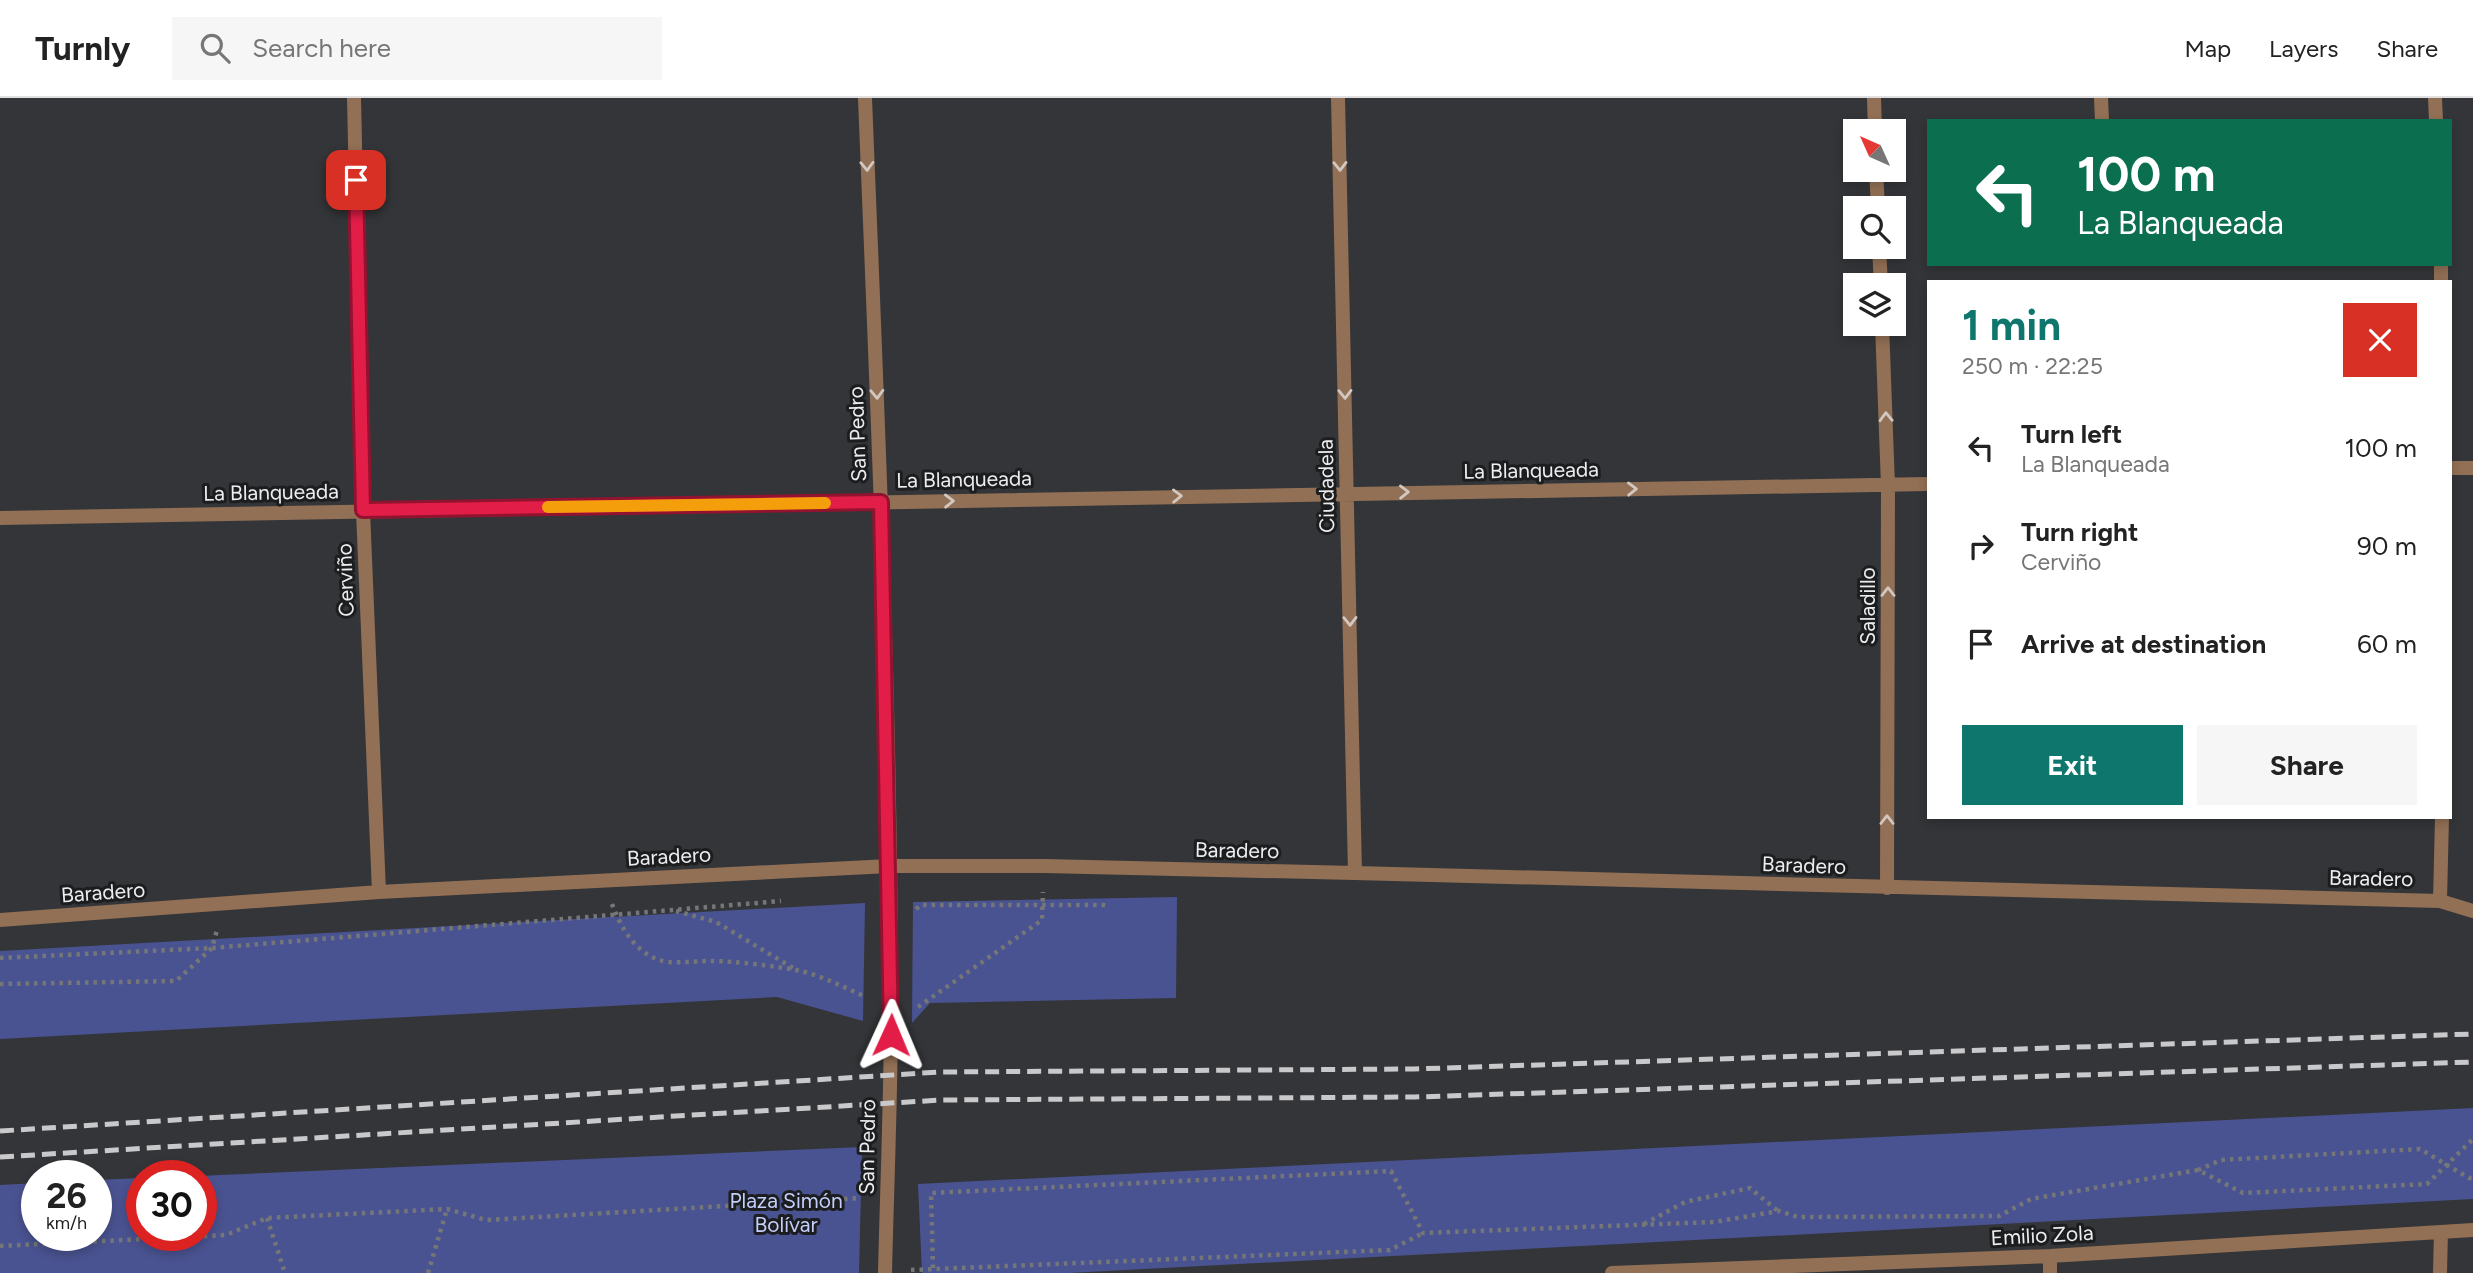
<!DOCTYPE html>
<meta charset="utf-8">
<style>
:root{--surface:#fff;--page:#f6f6f6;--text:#222;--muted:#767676;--line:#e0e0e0;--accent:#0f766e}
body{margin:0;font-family:Figtree,sans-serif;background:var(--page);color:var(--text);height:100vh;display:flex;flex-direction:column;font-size:26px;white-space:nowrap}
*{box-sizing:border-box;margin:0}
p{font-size:23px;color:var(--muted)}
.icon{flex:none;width:38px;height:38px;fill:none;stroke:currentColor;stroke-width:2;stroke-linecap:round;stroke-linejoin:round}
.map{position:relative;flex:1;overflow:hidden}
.details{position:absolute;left:1927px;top:182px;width:525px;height:539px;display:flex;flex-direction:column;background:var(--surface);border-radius:0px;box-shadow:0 4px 10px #0003}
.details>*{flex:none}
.top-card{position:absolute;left:1927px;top:21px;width:525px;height:147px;border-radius:0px;box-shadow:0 4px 10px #0003;background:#0b6e4f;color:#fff;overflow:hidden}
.needle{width:46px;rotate:315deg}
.buttons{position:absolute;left:1843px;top:21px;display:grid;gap:14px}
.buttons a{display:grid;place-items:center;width:63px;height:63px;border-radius:0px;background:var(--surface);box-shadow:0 4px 10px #0003;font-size:35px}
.speed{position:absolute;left:21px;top:1062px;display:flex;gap:14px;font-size:35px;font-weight:700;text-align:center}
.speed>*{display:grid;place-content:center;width:91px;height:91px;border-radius:50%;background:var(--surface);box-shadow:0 4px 10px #0003;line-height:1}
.speed small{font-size:18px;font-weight:400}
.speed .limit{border:10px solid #d22;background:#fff;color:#111}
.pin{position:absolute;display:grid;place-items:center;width:60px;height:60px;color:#fff;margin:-30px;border-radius:14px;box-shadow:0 4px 10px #0006}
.me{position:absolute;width:77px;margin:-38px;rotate:1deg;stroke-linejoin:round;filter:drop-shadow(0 0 5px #0008)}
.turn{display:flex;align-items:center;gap:24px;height:147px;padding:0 35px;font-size:32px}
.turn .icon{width:91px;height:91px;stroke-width:2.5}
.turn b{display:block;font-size:49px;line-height:60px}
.round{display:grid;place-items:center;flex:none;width:74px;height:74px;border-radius:0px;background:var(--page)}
.summary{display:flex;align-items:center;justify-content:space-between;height:119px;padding:0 35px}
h1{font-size:42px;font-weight:700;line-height:52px;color:var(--accent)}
.primary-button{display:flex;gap:14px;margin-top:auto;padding:14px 35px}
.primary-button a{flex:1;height:80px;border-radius:0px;background:var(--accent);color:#fff;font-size:28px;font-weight:700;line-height:80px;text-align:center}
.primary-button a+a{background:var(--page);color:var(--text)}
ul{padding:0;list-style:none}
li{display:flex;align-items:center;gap:21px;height:98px;padding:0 35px}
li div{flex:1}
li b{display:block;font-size:26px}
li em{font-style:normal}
header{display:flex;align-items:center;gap:42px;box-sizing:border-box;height:98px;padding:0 35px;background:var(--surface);border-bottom:2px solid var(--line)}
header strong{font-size:33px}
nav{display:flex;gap:38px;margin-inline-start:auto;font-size:24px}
.search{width:490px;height:63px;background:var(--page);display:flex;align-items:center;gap:18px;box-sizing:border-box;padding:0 24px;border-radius:0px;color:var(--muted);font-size:26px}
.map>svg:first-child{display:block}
.green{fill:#4a5391}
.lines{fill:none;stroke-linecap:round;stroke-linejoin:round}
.path{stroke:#757678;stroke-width:4.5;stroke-dasharray:3.5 5;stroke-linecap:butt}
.service{stroke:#927055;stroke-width:14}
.minor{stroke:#927055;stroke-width:14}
.rail{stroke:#c9c9cb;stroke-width:5;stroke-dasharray:14 7;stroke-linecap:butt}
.oneway{stroke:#d2c8c1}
.route-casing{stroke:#92132f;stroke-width:18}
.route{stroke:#e11d48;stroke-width:12}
.slow{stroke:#f59e0b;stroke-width:12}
.labels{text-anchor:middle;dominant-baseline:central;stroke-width:6;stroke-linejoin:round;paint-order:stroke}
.street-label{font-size:21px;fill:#ededef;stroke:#1c1d1e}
.park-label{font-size:21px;fill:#c4cefb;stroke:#1c1d1e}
</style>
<header>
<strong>Turnly</strong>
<div class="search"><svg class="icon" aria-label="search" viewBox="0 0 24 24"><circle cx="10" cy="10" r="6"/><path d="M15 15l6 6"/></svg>Search here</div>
<nav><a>Map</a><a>Layers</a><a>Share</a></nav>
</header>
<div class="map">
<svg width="2473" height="1175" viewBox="0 0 2473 1175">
<rect width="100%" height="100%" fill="#343538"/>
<path class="green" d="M1177 799 1176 900 930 905 912 925 913 804Z
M865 805 863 923 777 899 0 941V853Z
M2473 1010V1101L1069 1175H922L918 1086Z
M862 1049 859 1175H0V1087L37 1085V1138H96V1082L142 1080V1138H201V1078H197Z"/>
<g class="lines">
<path class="path" d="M612 806C621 831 639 861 669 864 683 865 697 863 711 863 734 863 774 868 796 872 821 877 843 889 866 899
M916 811 921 807H1110
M676 813 716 824 793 870
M0 860 212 850 781 803
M0 886 176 883 212 850 217 832
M918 909 1042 822 1043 794
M2198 1072 2221 1062 2420 1051 2469 1080H2473
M267 1120 285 1175
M1644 1126 1685 1104 1750 1090 1778 1113
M0 1148 226 1137 267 1120 447 1111 486 1122 861 1100
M933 1170 931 1095 1391 1073 1423 1135 1714 1124 1779 1113 1798 1119 1999 1118 2031 1101 2198 1072 2243 1095 2427 1086 2473 1041
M911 1172 1390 1152 1423 1135
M428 1175 447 1111"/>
<path class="service" d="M2101 0 2102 23"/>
<path class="minor" d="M354 0 363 413 379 794
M865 0C877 303 891 606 891 909 891 998 887 1087 885 1175
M1338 0 1355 775
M1874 0 1875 33
M2435 0 2436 23
M1876 72 1878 110
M1879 149 1881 187
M2441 166V184
M1882 226 1888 388 1887 790
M2450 370H2473
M0 420 1928 386
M2440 803 2442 719
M0 822 379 794 889 768H1044L1355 775 2440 803 2473 813
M1612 1175 2050 1158 2473 1132
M2050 1175V1158
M2440 1175 2441 1134"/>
<path class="rail" d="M0 1033 940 974 1414 971 2473 936
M0 1059 941 1002 1415 999 2473 964"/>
</g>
<defs><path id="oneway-chevron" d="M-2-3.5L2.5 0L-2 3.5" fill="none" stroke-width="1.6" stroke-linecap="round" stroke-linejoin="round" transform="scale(1.75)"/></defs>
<g class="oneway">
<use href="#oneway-chevron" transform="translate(867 68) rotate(88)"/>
<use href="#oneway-chevron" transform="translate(1340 68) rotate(89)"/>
<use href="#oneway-chevron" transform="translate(877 296) rotate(88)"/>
<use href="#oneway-chevron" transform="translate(1345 296) rotate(89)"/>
<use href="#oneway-chevron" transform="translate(1886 319) rotate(-92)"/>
<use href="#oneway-chevron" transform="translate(1632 391) rotate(-1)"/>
<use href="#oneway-chevron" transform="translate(1404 394) rotate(-1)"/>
<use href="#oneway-chevron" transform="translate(1177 398) rotate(-1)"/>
<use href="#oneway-chevron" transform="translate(949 403) rotate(-1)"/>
<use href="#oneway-chevron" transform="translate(1888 494) rotate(-90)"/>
<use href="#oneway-chevron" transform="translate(1350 523) rotate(89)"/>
<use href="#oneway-chevron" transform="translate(1887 722) rotate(-90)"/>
</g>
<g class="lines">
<defs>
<path id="route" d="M356 82 363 412 881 404 891 937"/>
</defs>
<use href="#route" class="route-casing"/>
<use href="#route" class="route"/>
<path class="slow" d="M548 409 825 405"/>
</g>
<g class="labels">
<g class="street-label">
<text transform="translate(857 336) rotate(-92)">San Pedro</text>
<text transform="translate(1531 372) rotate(-1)">La Blanqueada</text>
<text transform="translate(964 381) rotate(-1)">La Blanqueada</text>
<text transform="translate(1326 388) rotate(-91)">Ciudadela</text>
<text transform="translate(271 394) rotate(-1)">La Blanqueada</text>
<text transform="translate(345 482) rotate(-92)">Cerviño</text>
<text transform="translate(1867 508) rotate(-90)">Saladillo</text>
<text transform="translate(1237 752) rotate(1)">Baradero</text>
<text transform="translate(669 758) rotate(-3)">Baradero</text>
<text transform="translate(1804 767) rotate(2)">Baradero</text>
<text transform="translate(2371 780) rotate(1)">Baradero</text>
<text transform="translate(103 794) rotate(-4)">Baradero</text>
<text transform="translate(867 1049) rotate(-89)">San Pedro</text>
<text transform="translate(2042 1137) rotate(-3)">Emilio Zola</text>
</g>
<g class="park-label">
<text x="786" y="1102">Plaza Simón<tspan x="786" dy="24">Bolívar</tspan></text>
</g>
</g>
</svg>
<div class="buttons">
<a><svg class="needle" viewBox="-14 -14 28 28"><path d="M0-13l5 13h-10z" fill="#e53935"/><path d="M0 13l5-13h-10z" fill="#767676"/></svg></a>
<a><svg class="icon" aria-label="search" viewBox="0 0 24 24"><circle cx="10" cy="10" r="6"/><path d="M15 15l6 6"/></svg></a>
<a><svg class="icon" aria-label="layers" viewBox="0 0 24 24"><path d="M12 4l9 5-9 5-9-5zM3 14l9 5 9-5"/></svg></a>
</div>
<div class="speed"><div>26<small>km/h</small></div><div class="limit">30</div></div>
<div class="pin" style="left:356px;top:82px;background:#d93025"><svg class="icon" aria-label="arrive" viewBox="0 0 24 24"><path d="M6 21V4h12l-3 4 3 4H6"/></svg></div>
<svg class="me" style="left:891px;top:937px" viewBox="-20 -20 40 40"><path d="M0-17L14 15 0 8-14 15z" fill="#e11d48" stroke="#fff" stroke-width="4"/></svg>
<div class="top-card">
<div class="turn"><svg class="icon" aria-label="left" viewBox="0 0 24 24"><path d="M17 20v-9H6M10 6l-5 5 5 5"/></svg><div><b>100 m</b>La Blanqueada</div></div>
</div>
<section class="details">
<div class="summary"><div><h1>1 min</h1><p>250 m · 22:25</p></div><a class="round" style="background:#d93025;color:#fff"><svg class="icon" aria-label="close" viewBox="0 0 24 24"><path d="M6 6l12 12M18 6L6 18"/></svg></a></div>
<ul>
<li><svg class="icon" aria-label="left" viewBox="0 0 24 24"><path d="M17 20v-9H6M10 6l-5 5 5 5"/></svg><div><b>Turn left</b><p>La Blanqueada</p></div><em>100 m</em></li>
<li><svg class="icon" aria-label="right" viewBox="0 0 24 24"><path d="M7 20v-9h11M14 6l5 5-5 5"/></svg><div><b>Turn right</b><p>Cerviño</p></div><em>90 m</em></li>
<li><svg class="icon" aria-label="arrive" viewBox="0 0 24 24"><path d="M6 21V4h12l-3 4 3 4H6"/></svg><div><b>Arrive at destination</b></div><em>60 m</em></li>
</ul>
<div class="primary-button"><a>Exit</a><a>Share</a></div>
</section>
</div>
